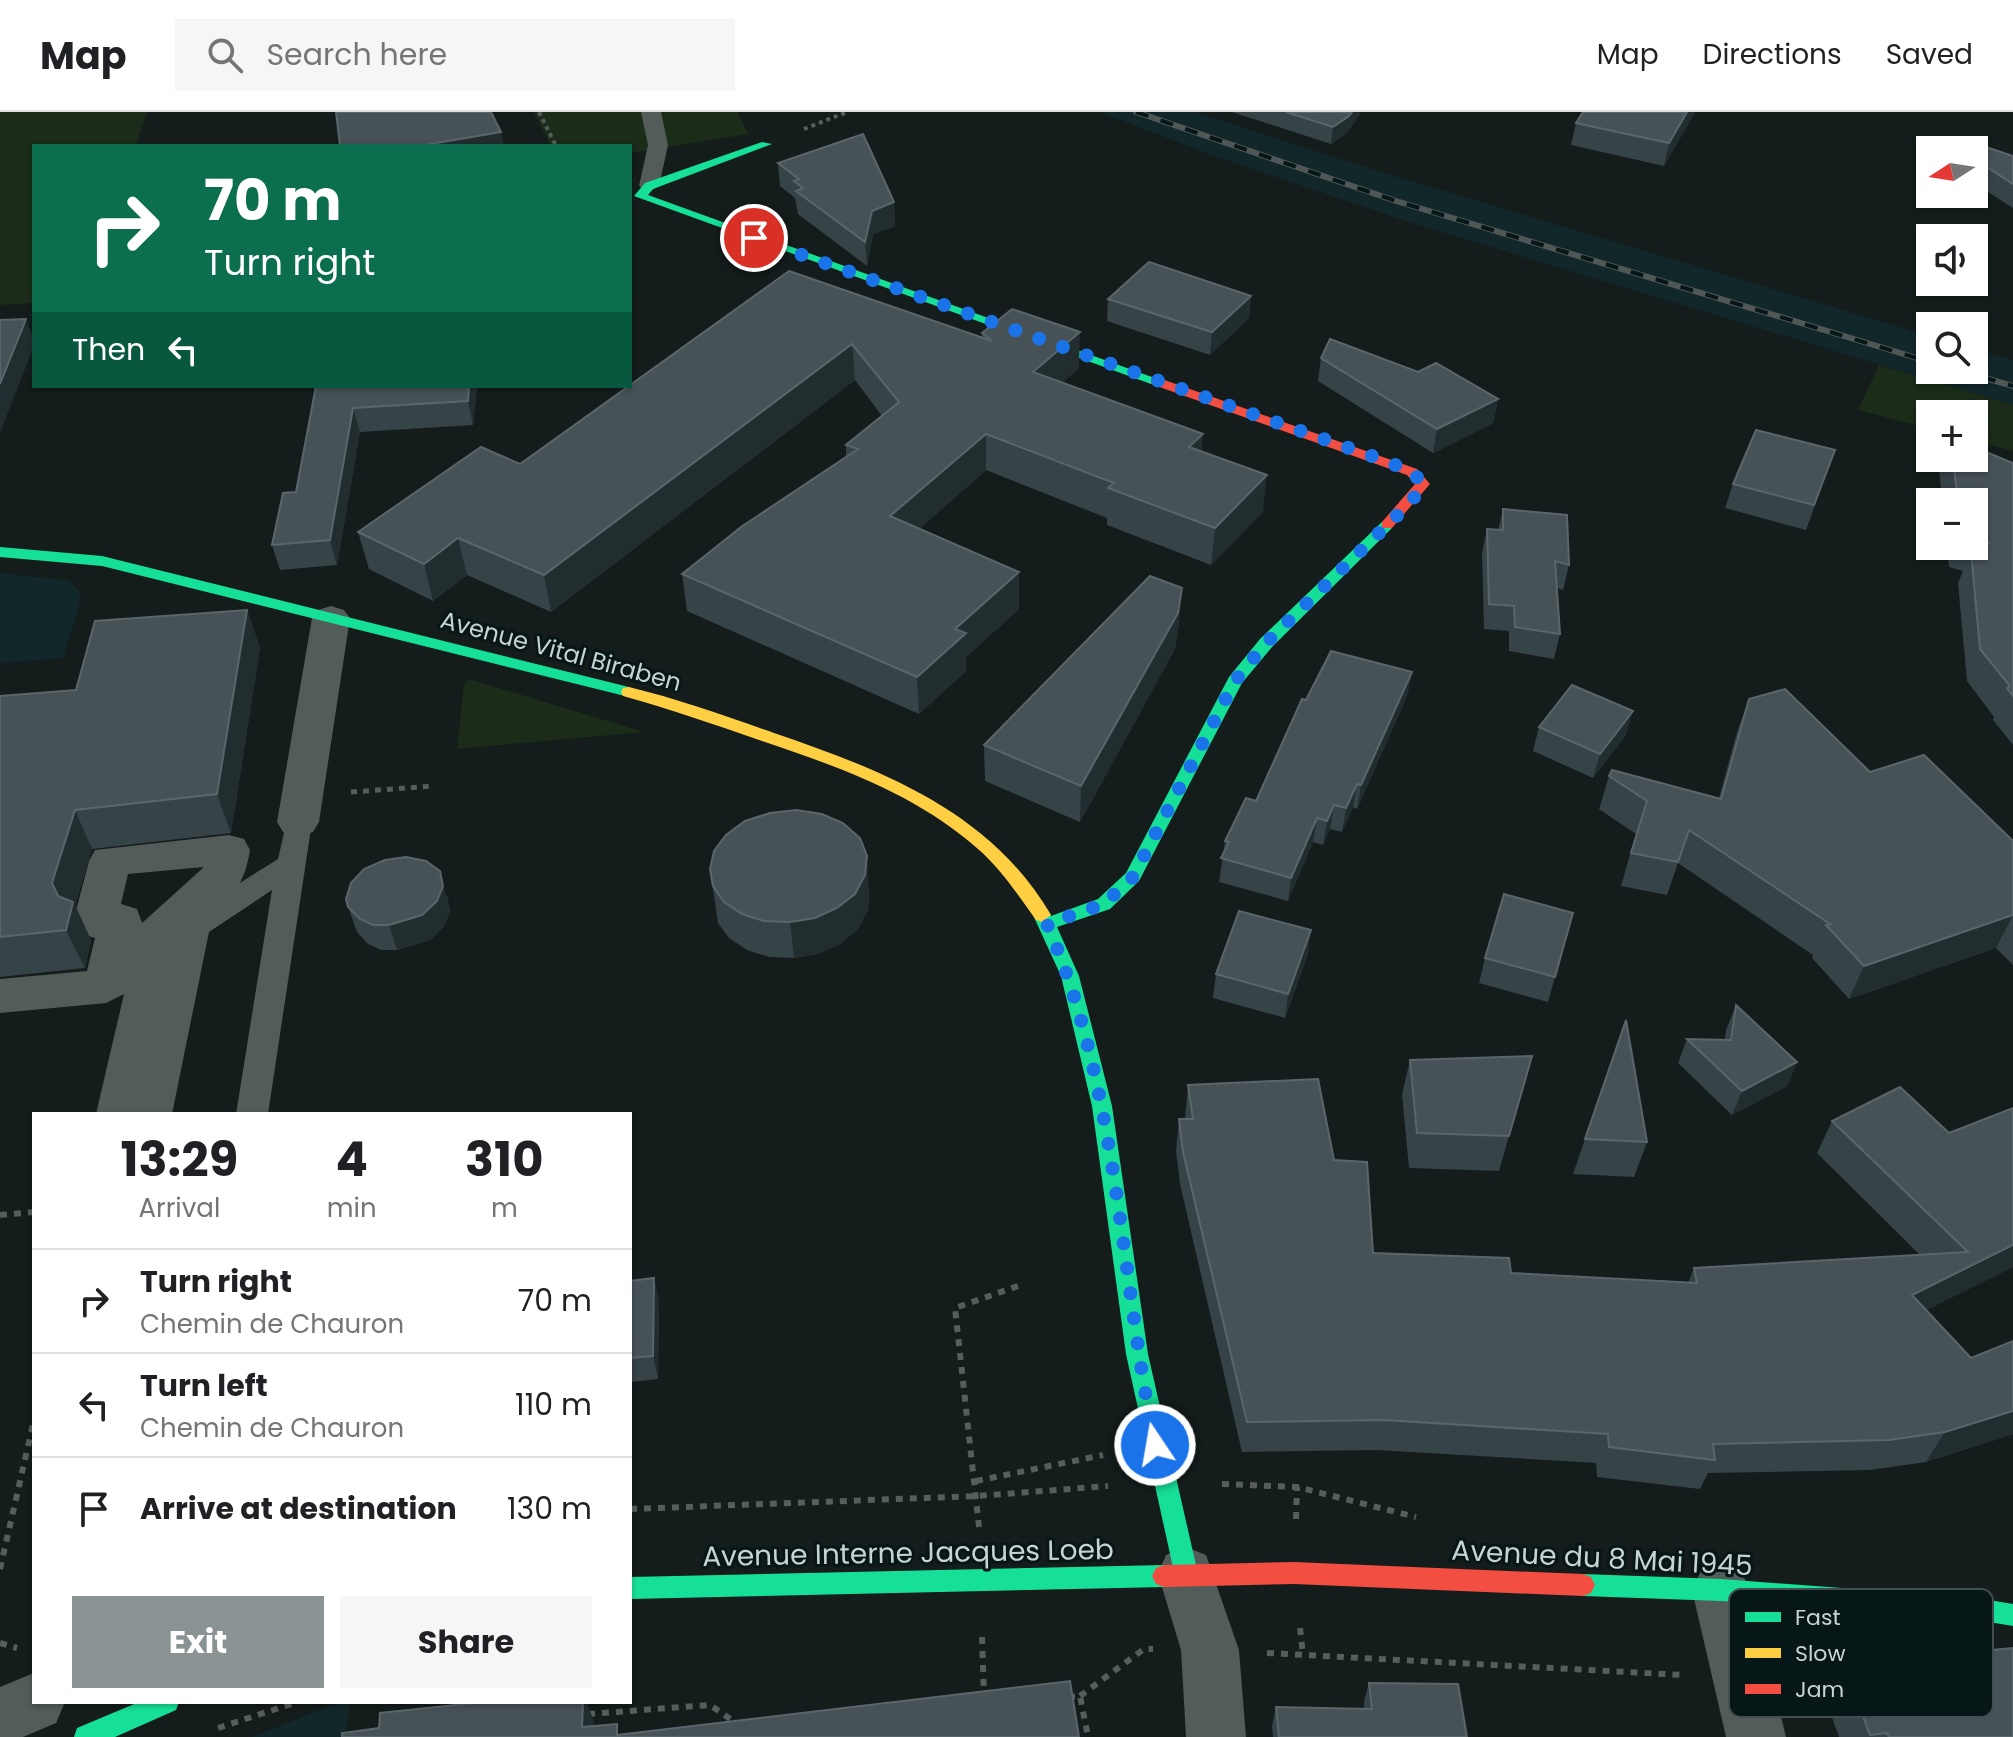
<!DOCTYPE html>
<meta charset="utf-8">
<style>
:root{--surface:#fff;--page:#f6f6f6;--text:#202124;--muted:#757577;--line:#e0e0e0;--accent:#8a9394}
body{margin:0;font-family:Poppins,sans-serif;background:var(--page);color:var(--text);height:100vh;display:flex;flex-direction:column;font-size:30px;white-space:nowrap}
*{box-sizing:border-box;margin:0}
p{font-size:26px;color:var(--muted)}
.icon{flex:none;width:44px;height:44px;fill:none;stroke:currentColor;stroke-width:2;stroke-linecap:round;stroke-linejoin:round}
.map{position:relative;flex:1;overflow:hidden}
.side{position:absolute;left:32px;top:1000px;width:600px;height:592px;display:flex;flex-direction:column;background:var(--surface);border-radius:0px;box-shadow:0 2px 6px #0004}
.side>*{flex:none}
.guide{position:absolute;left:32px;top:32px;width:600px;height:244px;border-radius:0px;box-shadow:0 2px 6px #0004;background:#0b6e4f;color:#fff;overflow:hidden}
.needle{width:52px;rotate:258deg}
.tools{position:absolute;left:1916px;top:24px;display:grid;gap:16px}
.tools a{display:grid;place-items:center;width:72px;height:72px;border-radius:0px;background:var(--surface);box-shadow:0 2px 6px #0004;font-size:40px}
.pin{position:absolute;display:grid;place-items:center;width:68px;height:68px;color:#fff;margin:-34px;border:4px solid #fff;border-radius:50%;box-shadow:0 2px 8px #0007}
.me{position:absolute;width:88px;margin:-44px;rotate:348deg;stroke-linejoin:round;filter:drop-shadow(0 0 6px #0008)}
.turn{display:flex;align-items:center;gap:28px;height:168px;padding:0 40px;font-size:36px}
.turn .icon{width:104px;height:104px;stroke-width:2.5}
.turn b{display:block;font-size:56px;line-height:68px}
.then{display:flex;align-items:center;height:76px;padding:0 40px;background:#0003;gap:16px;font-size:30px}
.eta{display:flex;justify-content:space-evenly;align-items:center;height:136px;text-align:center}
.eta b{font-size:48px;font-weight:700;line-height:56px}
.primary-button{display:flex;gap:16px;margin-top:auto;padding:16px 40px}
.primary-button a{flex:1;height:92px;border-radius:0px;background:var(--accent);color:#fff;font-size:32px;font-weight:700;line-height:92px;text-align:center}
.primary-button a+a{background:var(--page);color:var(--text)}
ul{padding:0;list-style:none}
li{display:flex;align-items:center;gap:24px;height:104px;padding:0 40px;border-top:2px solid var(--line)}
li div{flex:1}
li b{display:block;font-size:30px}
li em{font-style:normal}
header{display:flex;align-items:center;gap:48px;box-sizing:border-box;height:112px;padding:0 40px;background:var(--surface);border-bottom:2px solid var(--line)}
header strong{font-size:38px}
nav{display:flex;gap:44px;margin-inline-start:auto;font-size:28px}
.search{width:560px;height:72px;background:var(--page);display:flex;align-items:center;gap:20px;box-sizing:border-box;padding:0 28px;border-radius:0px;color:var(--muted);font-size:30px}
.map>svg:first-child{display:block}
.built{fill:#112729}
.green{fill:#1b2c19}
.lines{fill:none;stroke-linecap:round;stroke-linejoin:round}
.path-far2{stroke:#565d5c;stroke-width:4;stroke-dasharray:4 4;stroke-linecap:butt}
.path-far1{stroke:#565d5c;stroke-width:5;stroke-dasharray:6 6;stroke-linecap:butt}
.path{stroke:#565d5c;stroke-width:6;stroke-dasharray:7 7;stroke-linecap:butt}
.lane{fill:#535c59;fill-rule:evenodd}
.street{fill:#535c59;fill-rule:evenodd}
.fast{fill:#16e098;fill-rule:evenodd}
.slow{fill:#ffcf43;fill-rule:evenodd}
.jam{fill:#f24e42;fill-rule:evenodd}
.rail-casing{stroke:#505756;stroke-width:6}
.rail{stroke:#071617;stroke-width:4;stroke-dasharray:13;stroke-linecap:butt}
.wall{fill:#364347}
.shaded-wall{fill:#222d2f}
.building{fill:#465256;stroke:#5b666a;stroke-width:2}
.route{stroke:#1a73e8;stroke-width:14;stroke-dasharray:0 25.2}
.labels{text-anchor:middle;dominant-baseline:central;stroke-width:6;stroke-linejoin:round;paint-order:stroke}
.street-label{font-size:24px;fill:#cad3d4;stroke:#071617}
.near-street-label{font-size:28px;fill:#cad3d4;stroke:#071617}
.key{fill:#071617;stroke:#424f50;stroke-width:2}
.key-label{font-size:22px;fill:#cad3d4}
</style>
<header>
<strong>Map</strong>
<div class="search"><svg class="icon" aria-label="search" viewBox="0 0 24 24"><circle cx="10" cy="10" r="6"/><path d="M15 15l6 6"/></svg>Search here</div>
<nav><a>Map</a><a>Directions</a><a>Saved</a></nav>
</header>
<div class="map">
<svg width="2013" height="1625" viewBox="0 0 2013 1625">
<rect width="100%" height="100%" fill="#141c1c"/>
<path class="built" d="M1100 0H1195L1371 57 1930 224V258H1974V237L2013 248V293L1412 111 1208 42Z
M0 461 69 468 80 480 78 499 63 546 0 551Z
M339 1590H350L345 1625H252Z"/>
<path class="green" d="M0 0H147L136 34H34V191L0 193Z
M534 0H737L749 22 630 41V34H551Z
M1879 253 2013 293V339L1974 329V302H1930V317L1858 298Z
M469 567 644 620 457 637 464 572Z"/>
<g class="lines">
<path class="path-far2" d="M539 0 556 34
M804 17 847 0"/>
<path class="path-far1" d="M351 680 434 674"/>
<path class="path" d="M0 1103 34 1100
M976 1369 1103 1343
M1222 1372 1297 1375 1416 1405
M630 1397 978 1384 1108 1374
M1296 1407 1297 1375
M979 1415 955 1196 1018 1174
M0 1457 34 1308
M1300 1516 1303 1543
M982 1525 984 1583
M0 1531 17 1536
M1267 1541 1684 1563
M1080 1584 1144 1537H1153
M1068 1585 1080 1584 1088 1625
M588 1602 710 1593 736 1611
M218 1616 297 1590"/>
<path class="lane" d="M641 0H661L668 33 659 74 649 80 639 74 648 33Z
M298 700 308 703 312 710 268 1002H236L272 778 209 820 172 1002H140L180 814 184 806 278 747 288 703Z"/>
<path class="street" d="M331 494 344 498 350 506 319 710 313 720 298 725 283 720 277 710 312 506 318 498Z
M229 723 244 727 250 738C240 799 214 783 184 821 174 834 150 975 144 1002H96L124 882 106 891 0 901V867L87 859 95 826 79 821 73 810 89 749 95 738ZM204 755 142 811 137 797 121 792 128 762Z
M1186 1435 1206 1443 1239 1538 1246 1625H1186L1181 1538 1158 1462 1166 1443Z
M1721 1451 1741 1459 1750 1478 1786 1625H1726L1692 1478 1701 1459Z
M34 1561V1590H65L56 1611 23 1625H0V1575Z"/>
<path class="fast" d="M762 30 772 32 653 77 648 83 1163 269 1161 272H1151L634 84 645 71Z
M1387 409 1392 410V416L1272 535 1242 571 1139 769 1110 797 1057 815 1079 864 1112 994 1148 1242 1198 1462 1194 1470 1186 1473 1178 1470 1175 1464 1172 1472 1164 1475 630 1487V1465L1164 1453 1172 1456 1174 1460 1126 1242 1092 994 1061 864 1033 803 1042 796 1048 798 1051 804 1098 787 1126 761 1229 565 1260 527 1382 410Z
M0 435 102 444 629 575 637 580 629 585 102 454 0 445Z
M1583 1462 1721 1467 1977 1486 2013 1492V1514L1977 1508 1721 1489 1583 1484 1575 1481 1571 1473 1575 1465Z
M139 1590H179L176 1598 115 1625H74L77 1616Z"/>
<path class="slow" d="M629 575C678 587 726 604 774 621 882 658 990 699 1051 803L1042 810 1036 808C1018 783 1001 757 978 737 916 682 839 655 762 629 716 613 670 597 623 584L621 580 623 576Z"/>
<path class="jam" d="M1156 265 1417 357 1430 372 1392 416H1382V410L1415 372 1407 363 1151 272V266Z
M1294 1450 1583 1462 1591 1465 1595 1473 1591 1481 1583 1484 1294 1472 1164 1475 1156 1472 1152 1464 1156 1456 1164 1453Z"/>
<defs>
<path id="rail" d="M1136 0 1396 89 1930 250
M1958 258 2013 274"/>
</defs>
<use href="#rail" class="rail-casing"/>
<use href="#rail" class="rail"/>
</g>
<path class="wall" d="M1232 0H1361L1347 21 1331 32Z
M1695 0 1664 54 1571 33 1576 11Z
M2013 44V96L1974 71V53L1976 48Z
M778 51 894 90 895 114 873 122 867 154 798 102 795 86 780 74Z
M789 159 982 226V221L1079 256 1062 271 1203 322 1201 339 1263 400 1211 453 1107 413V406L986 358 919 417 1019 497 966 545V559L919 602 687 499 682 462 846 345V333L882 304 855 268 551 500 467 463 433 489 369 457 358 420 520 352Z
M1251 184 1249 206 1210 243 1107 209 1108 187Z
M1321 246 1418 260 1498 287 1493 311 1433 341 1318 269Z
M316 274H477L473 313 360 320 337 453 280 458 272 433 296 380Z
M1943 346H1974L2013 351V633L1993 608 1994 605 1967 569 1958 471 1963 459 1949 455 1947 434H1974V390H1942L1939 356Z
M1826 363 1806 418 1725 396 1733 372Z
M1503 397 1569 453 1563 478 1557 476 1560 522 1554 547 1509 539V519L1484 517 1482 441 1487 417 1498 418Z
M247 498 260 536 231 721 92 737 75 793 91 828 85 856 0 865V584L76 578Z
M1179 512 1175 537 1080 710 985 669 984 633Z
M1412 560 1407 584 1357 697 1353 695 1342 720 1330 717 1323 733 1313 730 1288 789 1219 770 1225 729 1256 689 1306 588Z
M1749 587 1870 660 2013 729V853L1996 836 1849 887 1812 846 1813 843 1678 751 1667 783 1621 774 1636 722 1599 697 1609 664 1719 686 1737 620Z
M1539 615 1626 623 1593 666 1533 639Z
M710 757 869 780 868 799 857 818 840 832 818 842 794 846 769 845 747 838 729 826 718 811Z
M447 784 450 799 444 814 430 828 397 838H381L368 832 357 820 348 795Z
M1573 801 1548 890 1479 871 1485 846Z
M1308 842 1285 906 1213 886 1216 862Z
M1736 893 1797 950 1787 974 1732 1003 1678 951 1687 927 1725 928 1726 918Z
M1626 908 1647 1030 1634 1065 1573 1062Z
M1532 944 1499 1059 1409 1056 1402 983 1410 948Z
M1188 973 1334 1048 1373 1141 1511 1161 1688 1171 1694 1156 1920 1143 1817 1041 1832 1009 1949 1021 2013 996V1155L1926 1198 1971 1246 2013 1229V1322L1926 1350 1870 1358 1708 1361 1700 1377 1597 1365 1596 1351 1376 1338 1242 1340 1180 1072 1176 1039 1179 1007H1185Z
M654 1166 659 1190 658 1267 630 1270V1169Z
M1903 1546 2013 1625H1839L1827 1592 1847 1562 1895 1557Z
M1369 1571 1467 1625H1273L1272 1614 1276 1595 1364 1597V1589Z"/>
<path class="shaded-wall" d="M1352 0H1361L1347 21 1331 32 1333 15Z
M1687 0H1695L1664 54 1669 31Z
M501 20 504 34H419Z
M894 90 895 114 873 122 867 154 865 130 872 99Z
M1251 184 1249 206 1210 243 1212 220Z
M26 207 34 227V234L0 321V272Z
M1080 220 1079 256 1033 296V260Z
M852 232 855 268 551 500 544 463Z
M469 274H477L473 313 468 289Z
M1498 287 1493 311 1433 341 1437 317Z
M353 296 360 320 337 453 330 428Z
M986 322V358L892 441 890 404Z
M1203 322 1200 358 1189 335Z
M1267 363 1263 400 1211 453 1215 416Z
M458 426 467 463 433 489 424 452Z
M1019 460V497L966 545V559L919 602 917 565 955 517Z
M1182 476 1179 512 1175 537 1080 710 1081 674Z
M247 498 260 536 231 721 217 682Z
M1412 560 1407 584 1357 697 1361 673Z
M1633 599 1626 623 1593 666 1600 642Z
M1357 672 1353 695 1342 720 1346 696Z
M1334 693 1330 717 1323 733 1327 709Z
M75 698 92 737 75 793 91 828 85 856 66 818 52 771Z
M1317 706 1313 730 1288 789 1291 766Z
M867 744 869 780 868 799 857 818 840 832 818 842 794 846 790 810Z
M440 759 450 799 444 814 430 828 397 838 389 813Z
M2013 803 1996 836 1849 887 1864 854Z
M1311 818 1308 842 1285 906 1288 882Z
M1797 950 1787 974 1732 1003 1742 979Z
M2013 1133V1155L1894 1214 1912 1183Z
M654 1166 659 1190 658 1267 653 1244Z
M2013 1299V1322L1926 1350 1945 1320Z
M583 1590H587L596 1616 582 1615Z"/>
<path class="building" d="M336 0H491L501 20 419 34H340Z
M1286 0H1352L1349 4 1333 15Z
M1583 0H1687L1669 31 1576 11Z
M863 22 894 90 872 99 865 130 796 79 803 76 794 69 799 67 778 51Z
M1983 34 2013 44V72L1976 48Z
M1149 150 1251 184 1212 220 1108 187Z
M789 159 992 229 982 221 1012 197 1080 220 1033 260 1203 322 1189 335 1267 363 1215 416 1108 376 1114 371 986 322 890 404 1019 460 955 517 966 521 917 565 682 462 741 415 858 337 846 333 899 290 852 232 544 463 458 426 424 452 358 420 481 335 520 352Z
M26 207 0 272V208Z
M1330 227 1418 260 1436 251 1498 287 1437 317 1321 246Z
M316 274H469L468 289 353 296 330 428 272 433 283 381 296 380Z
M1756 318 1835 338 1814 393 1733 372Z
M1974 335 2013 351V584L2007 576 2010 574 1980 537 1971 440 1989 431 1974 427V390H1958L1953 346H1974Z
M1503 397 1567 403 1569 453 1555 449 1560 522 1515 515 1514 494 1489 492 1487 417 1503 418Z
M1150 464 1182 476 1178 501 1081 674 984 633Z
M247 498 217 682 75 698 52 771 58 784 73 790 66 818 0 825V584L76 578 95 509Z
M1331 539 1412 560 1361 673 1357 672 1346 696 1334 693 1327 709 1317 706 1291 766 1221 746 1229 730 1225 729 1246 686 1256 689 1302 587 1306 588Z
M1572 573 1633 599 1600 642 1539 615Z
M1785 577 1870 660 1924 643 2013 729V803L1864 854 1826 813 1830 812 1689 718 1678 750 1631 741 1647 689 1609 664 1612 658 1721 687 1749 587Z
M796 698 822 702 843 711 860 726 867 744 865 763 855 782 837 796 815 806 790 810 764 809 742 802 724 790 713 774 710 757 714 739 726 723 745 709 770 701Z
M406 745 426 749 440 759 443 774 437 789 422 803 389 813H373L360 807 348 795 346 787 351 771 364 757 385 748Z
M1504 782 1573 801 1555 865 1485 846Z
M1239 799 1311 818 1288 882 1216 862Z
M1736 893 1797 950 1742 979 1687 927 1731 928Z
M1626 908 1647 1030 1585 1027Z
M1532 944 1509 1024 1417 1021 1410 948Z
M1318 967 1334 1048 1367 1050 1373 1141 1509 1146 1511 1161 1697 1171 1694 1156 1968 1140 1832 1009 1900 975 1949 1021 2013 996V1133L1912 1183 1971 1246 2013 1229V1299L1945 1320 1889 1328 1713 1332 1715 1348 1609 1335 1608 1322 1384 1308 1247 1310 1183 1040 1179 1007H1193L1188 973Z
M654 1166 653 1244 630 1246V1169Z
M2013 1536V1625H1889L1887 1621 1870 1623 1847 1562 1907 1556 1903 1546Z
M1070 1569 1079 1625H342V1621L379 1616 380 1601 484 1590H583L582 1615 617 1612V1623Z
M1369 1571 1458 1572 1467 1625H1279L1276 1595 1372 1597Z"/>
<g class="lines">
<path class="route" d="M754 126 1383 348 1412 360 1423 372 1411 390 1266 531 1235 569 1133 765 1104 792 1047 812C1118 975 1120 1161 1155 1333"/>
</g>
<g class="labels">
<g class="street-label">
<text transform="translate(561 539) rotate(15)">Avenue Vital Biraben</text>
</g>
<g class="near-street-label">
<text transform="translate(908 1441) rotate(-1)">Avenue Interne Jacques Loeb</text>
<text transform="translate(1602 1446) rotate(3)">Avenue du 8 Mai 1945</text>
</g>
</g>
<rect x="1729" y="1477" width="264" height="128" rx="12" class="key"/>
<rect x="1745" y="1500" width="36" height="10" fill="#16e098"/>
<rect x="1745" y="1536" width="36" height="10" fill="#ffcf43"/>
<rect x="1745" y="1572" width="36" height="10" fill="#f24e42"/>
<g class="key-label">
<text x="1795" y="1513">Fast</text>
<text x="1795" y="1549">Slow</text>
<text x="1795" y="1585">Jam</text>
</g>
</svg>
<div class="tools">
<a><svg class="needle" viewBox="-14 -14 28 28"><path d="M0-13l5 13h-10z" fill="#e53935"/><path d="M0 13l5-13h-10z" fill="#757577"/></svg></a>
<a><svg class="icon" aria-label="sound" viewBox="0 0 24 24"><path d="M4 9h4l5-4v14l-5-4H4zM17 9q2 3 0 6"/></svg></a>
<a><svg class="icon" aria-label="search" viewBox="0 0 24 24"><circle cx="10" cy="10" r="6"/><path d="M15 15l6 6"/></svg></a>
<a>+</a>
<a>−</a>
</div>
<div class="pin" style="left:754px;top:126px;background:#d93025"><svg class="icon" aria-label="arrive" viewBox="0 0 24 24"><path d="M6 21V4h12l-3 4 3 4H6"/></svg></div>
<svg class="me" style="left:1155px;top:1333px" viewBox="-20 -20 40 40"><circle r="17" fill="#1a73e8" stroke="#fff" stroke-width="3"/><path d="M0-11L8 9 0 5-8 9z" fill="#fff"/></svg>
<div class="guide">
<div class="turn"><svg class="icon" aria-label="right" viewBox="0 0 24 24"><path d="M7 20v-9h11M14 6l5 5-5 5"/></svg><div><b>70 m</b>Turn right</div></div>
<div class="then">Then<svg class="icon" aria-label="left" viewBox="0 0 24 24"><path d="M17 20v-9H6M10 6l-5 5 5 5"/></svg></div>
</div>
<section class="side">
<div class="eta">
<div><b>13:29</b><p>Arrival</p></div>
<div><b>4</b><p>min</p></div>
<div><b>310</b><p>m</p></div>
</div>
<ul>
<li><svg class="icon" aria-label="right" viewBox="0 0 24 24"><path d="M7 20v-9h11M14 6l5 5-5 5"/></svg><div><b>Turn right</b><p>Chemin de Chauron</p></div><em>70 m</em></li>
<li><svg class="icon" aria-label="left" viewBox="0 0 24 24"><path d="M17 20v-9H6M10 6l-5 5 5 5"/></svg><div><b>Turn left</b><p>Chemin de Chauron</p></div><em>110 m</em></li>
<li><svg class="icon" aria-label="arrive" viewBox="0 0 24 24"><path d="M6 21V4h12l-3 4 3 4H6"/></svg><div><b>Arrive at destination</b></div><em>130 m</em></li>
</ul>
<div class="primary-button"><a>Exit</a><a>Share</a></div>
</section>
</div>
